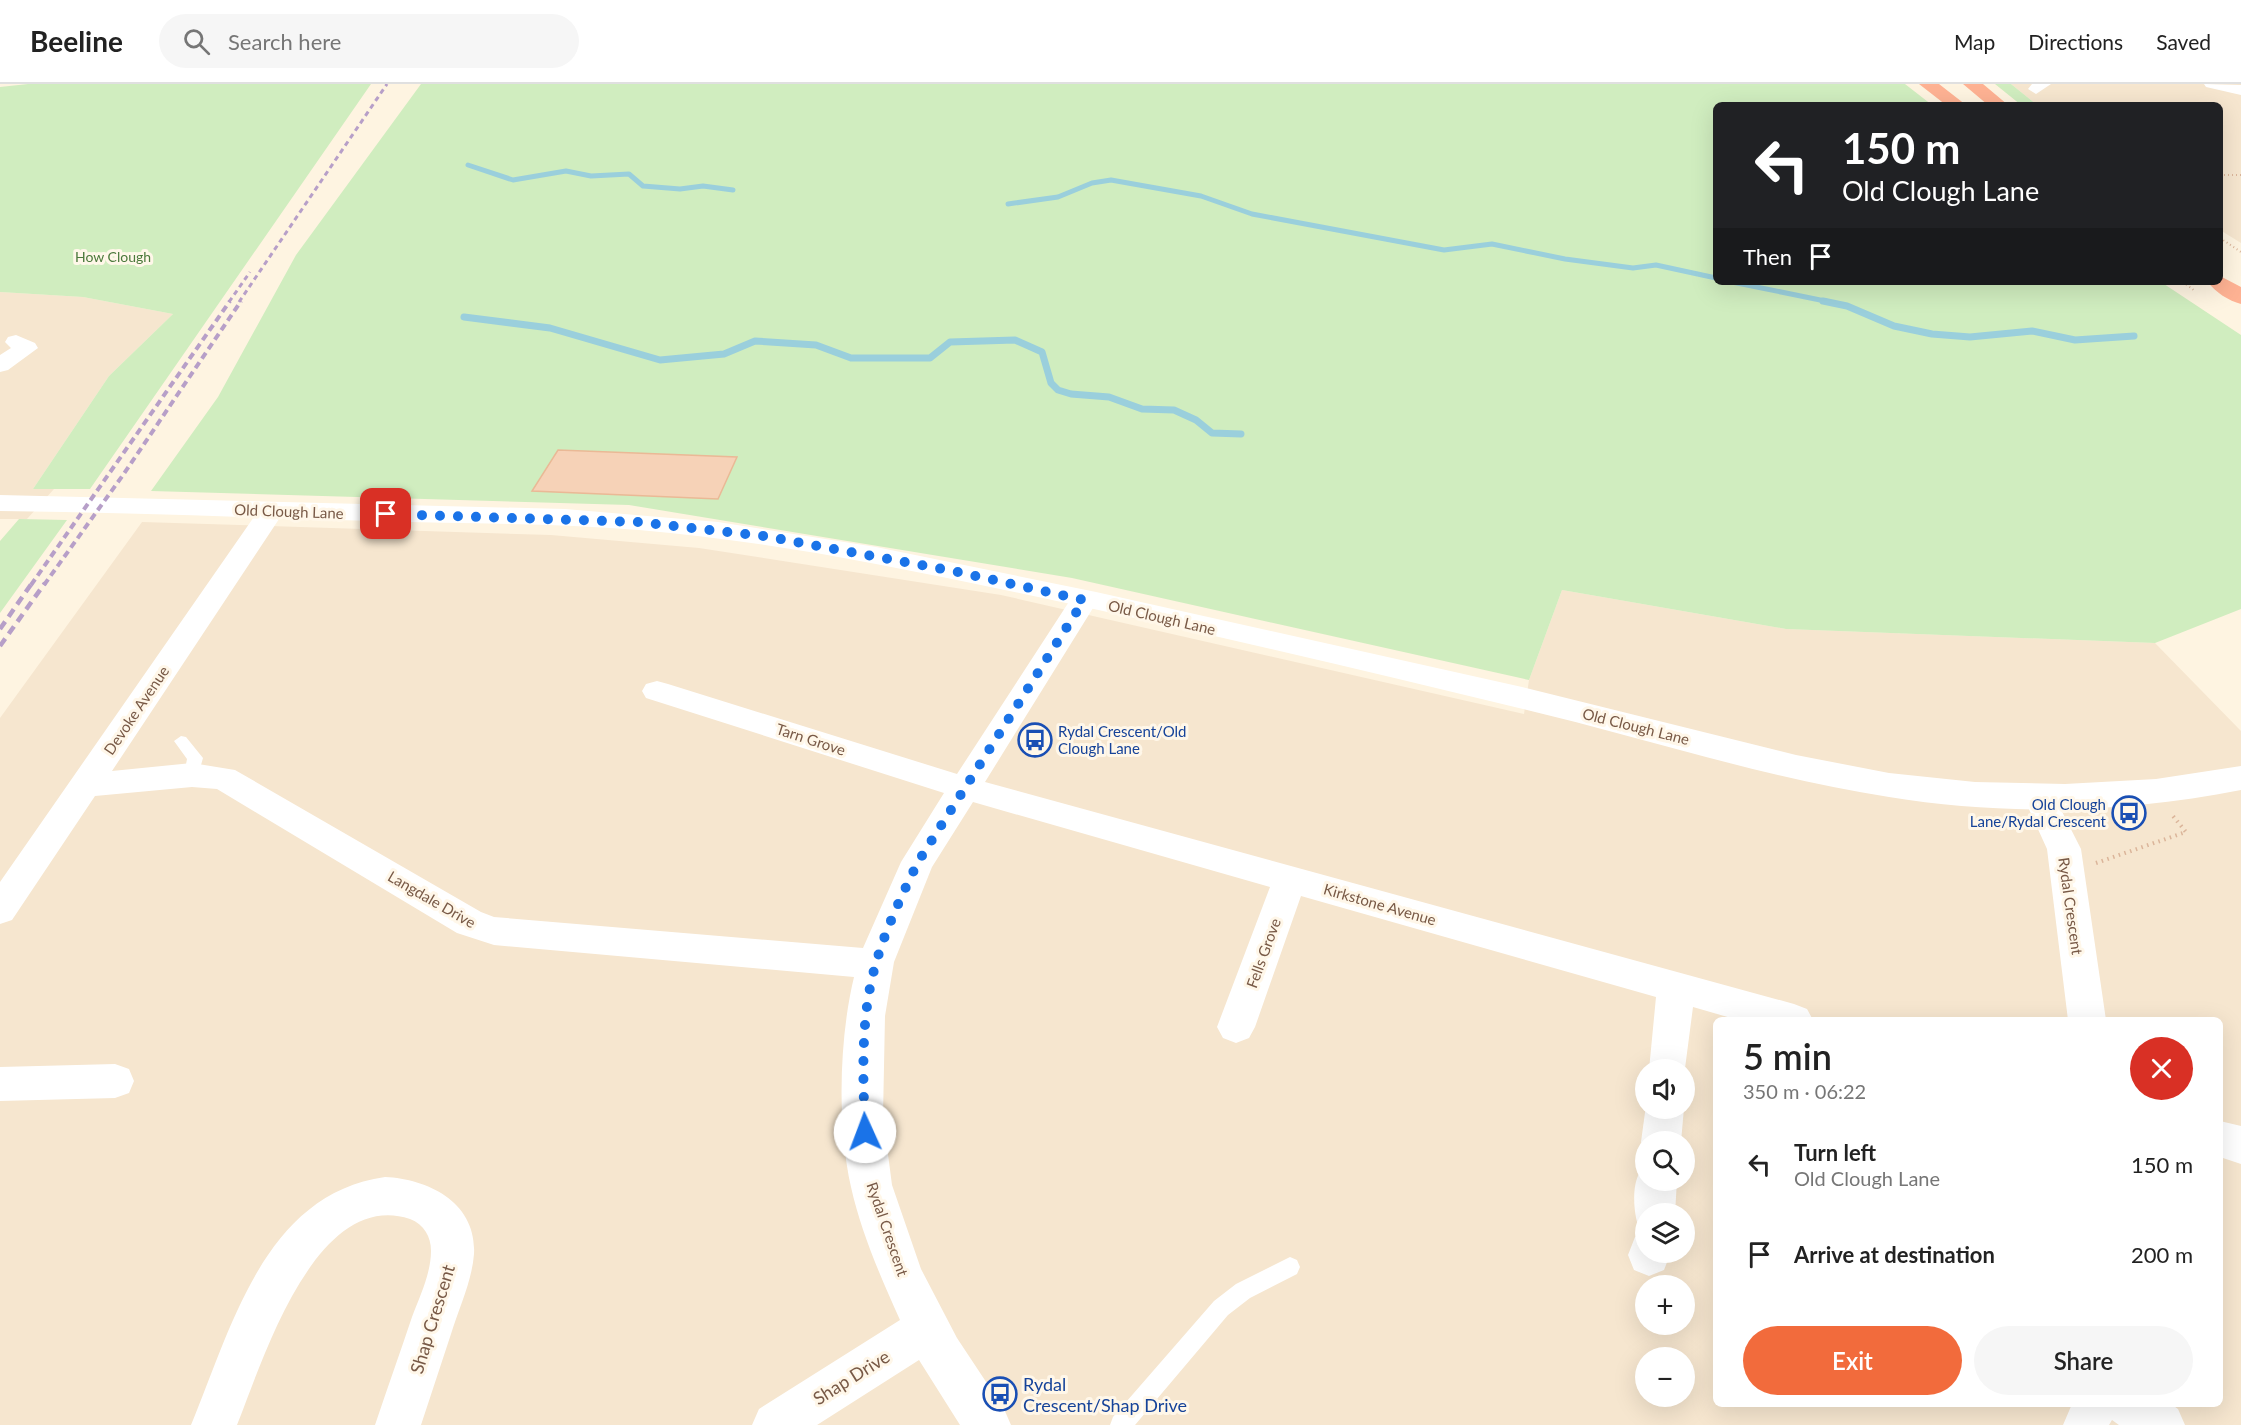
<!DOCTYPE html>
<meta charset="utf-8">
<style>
:root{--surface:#fff;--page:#f6f6f6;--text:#222;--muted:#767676;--line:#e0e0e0;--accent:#f26b3c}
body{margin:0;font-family:Lato,sans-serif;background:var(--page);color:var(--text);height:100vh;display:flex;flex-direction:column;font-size:22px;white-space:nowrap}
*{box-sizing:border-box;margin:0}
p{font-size:20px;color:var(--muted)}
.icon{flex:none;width:33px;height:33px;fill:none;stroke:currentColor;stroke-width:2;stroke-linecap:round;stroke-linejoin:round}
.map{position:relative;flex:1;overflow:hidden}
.sheet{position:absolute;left:1713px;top:933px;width:510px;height:390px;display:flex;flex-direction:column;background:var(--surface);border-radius:9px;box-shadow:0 6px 24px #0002}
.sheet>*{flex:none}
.top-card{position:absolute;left:1713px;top:18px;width:510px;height:183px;border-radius:9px;box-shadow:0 6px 24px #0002;background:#202124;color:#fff;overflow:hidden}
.buttons{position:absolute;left:1635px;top:975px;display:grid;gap:12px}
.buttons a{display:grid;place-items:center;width:60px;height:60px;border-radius:50%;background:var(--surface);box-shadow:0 6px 24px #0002;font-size:30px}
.pin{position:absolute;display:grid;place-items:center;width:51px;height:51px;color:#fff;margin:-26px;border-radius:12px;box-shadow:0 3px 9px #0006}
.me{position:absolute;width:66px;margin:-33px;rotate:358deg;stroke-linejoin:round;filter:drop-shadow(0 0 4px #0008)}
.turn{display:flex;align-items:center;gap:21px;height:126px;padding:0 30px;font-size:27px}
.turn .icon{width:78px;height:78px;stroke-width:2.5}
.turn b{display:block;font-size:42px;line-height:51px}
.then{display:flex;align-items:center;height:57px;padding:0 30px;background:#0003;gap:12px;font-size:22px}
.round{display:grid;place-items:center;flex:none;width:63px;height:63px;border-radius:32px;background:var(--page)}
.summary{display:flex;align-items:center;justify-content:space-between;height:102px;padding:0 30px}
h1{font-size:36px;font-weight:600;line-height:45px}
.button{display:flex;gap:12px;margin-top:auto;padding:12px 30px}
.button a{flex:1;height:69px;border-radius:36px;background:var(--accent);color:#fff;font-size:24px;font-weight:600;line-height:69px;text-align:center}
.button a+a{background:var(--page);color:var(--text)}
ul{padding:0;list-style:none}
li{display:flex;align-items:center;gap:18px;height:90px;padding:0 30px}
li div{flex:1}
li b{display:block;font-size:22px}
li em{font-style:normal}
header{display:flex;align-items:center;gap:36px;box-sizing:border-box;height:84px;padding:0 30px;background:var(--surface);border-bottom:2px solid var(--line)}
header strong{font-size:28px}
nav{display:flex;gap:33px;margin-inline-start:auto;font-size:21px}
.search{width:420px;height:54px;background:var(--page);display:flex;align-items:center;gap:15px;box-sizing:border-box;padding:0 21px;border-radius:33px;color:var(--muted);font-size:22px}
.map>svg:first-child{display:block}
.residential{fill:#f6e6cf;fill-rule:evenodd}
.green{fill:#d0edbf}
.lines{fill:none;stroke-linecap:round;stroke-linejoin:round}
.stream-far1{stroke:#9acfdc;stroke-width:5}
.stream{stroke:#9acfdc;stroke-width:7}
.building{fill:#f6d2b7;stroke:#eab996;stroke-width:1.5}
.path-far1{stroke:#dbb59a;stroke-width:2;stroke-dasharray:1 3;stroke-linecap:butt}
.path{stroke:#dbb59a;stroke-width:4;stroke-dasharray:1.5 4.5;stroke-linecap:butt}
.lane{fill:#fff;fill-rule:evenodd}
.street{fill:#fff;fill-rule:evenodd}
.secondary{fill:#fff;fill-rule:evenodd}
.highway{fill:#feb293;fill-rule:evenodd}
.rail-far2{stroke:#b79fc8;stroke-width:3;stroke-dasharray:5 4;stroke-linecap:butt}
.rail-far1{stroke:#b79fc8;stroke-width:4;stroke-dasharray:7 4.5;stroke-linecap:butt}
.rail{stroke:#b79fc8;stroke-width:4.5;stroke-dasharray:9 6;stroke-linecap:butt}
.route{stroke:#1a73e8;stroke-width:10;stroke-dasharray:0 18}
.labels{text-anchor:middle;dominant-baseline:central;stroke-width:6;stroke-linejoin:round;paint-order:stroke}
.far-park-label{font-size:14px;fill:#4b793b;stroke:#fff7e9}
.street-label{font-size:15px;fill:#785946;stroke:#fff7e9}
.transit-label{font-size:15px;fill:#164399;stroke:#fff7e9;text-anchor:start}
.near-street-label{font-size:18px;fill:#785946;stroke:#fff7e9}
.near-transit-label{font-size:18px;fill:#164399;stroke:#fff7e9;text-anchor:start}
</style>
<header>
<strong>Beeline</strong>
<div class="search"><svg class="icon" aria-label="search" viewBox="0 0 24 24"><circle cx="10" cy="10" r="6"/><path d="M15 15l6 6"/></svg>Search here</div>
<nav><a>Map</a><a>Directions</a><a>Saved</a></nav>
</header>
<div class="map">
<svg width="2241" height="1341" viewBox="0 0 2241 1341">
<rect width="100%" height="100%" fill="#fef4e1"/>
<path class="residential" d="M2011 0H2241V159L2220 146V21H2037Z
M0 208 83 213 173 230 109 292 33 405H54L27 435H0Z
M142 438 551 451 699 464 1001 511 1524 630 1529 596 1562 506 1786 545 2155 559 2241 647V1341H0V634ZM1716 936H2220V1320H1716ZM1646 986H1684V1024H1646ZM1646 1058H1684V1096H1646ZM1646 1130H1684V1168H1646ZM1646 1202H1684V1240H1646ZM1646 1274H1684V1312H1646Z"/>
<path class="green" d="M28 0H371L90 405H33L109 292 173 230 83 213 0 208V3Z
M421 0H1905L1932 21H1716V198H2161L2241 251V525L2155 559 1786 545 1562 506 1529 596 1072 494 629 421 151 407 218 313 296 171Z
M1995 0H2011L2037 21H2021Z
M19 435 67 436 0 529V457Z"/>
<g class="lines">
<path class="stream-far1" d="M468 81 513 96 566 87 591 92 629 90 643 102 680 105 703 102 733 106
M1008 120 1058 113 1092 99 1111 96 1201 112 1252 130 1444 166 1492 160 1565 175 1633 184 1656 181 1716 194
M1732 198 1830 218"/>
<path class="stream" d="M1823 217 1847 222 1894 242 1932 250 1970 253 2032 247 2075 256 2134 252
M464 233 550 244 660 276 724 270 755 257 816 261 851 274H930L950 258 1015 256 1042 268 1051 299 1058 306 1071 310 1109 313 1142 325 1174 326 1196 336 1212 349 1241 350"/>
</g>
<path class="building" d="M558 366 737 373 718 415 532 407Z"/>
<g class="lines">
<path class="path-far1" d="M2220 91H2241
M2220 154 2241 168
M2183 198 2195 207"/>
<path class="path" d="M2096 779 2186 748 2173 732"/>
<path class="lane" d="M181 652 186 653 203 674 197 695 192 697 184 691 187 675 174 657Z
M1290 1173 1297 1176 1300 1183 1297 1190 1250 1214 1228 1231 1135 1341H1110L1113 1333 1214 1217 1236 1200Z"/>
<path class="street" d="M2032 0H2051L2036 10 2028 5Z
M2204 0 2241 1V11L2206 3Z
M16 251 35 259 38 264 8 286 0 288V271L11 264 5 258 8 253Z
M272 418 281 420 285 426 112 687 192 679 235 686 481 828 494 833 863 864 901 778 944 709 646 614 642 607 646 600 657 597 668 600 957 690 1074 510 1084 507 1094 510 1098 516 985 698 1794 920 1807 925 1813 936H1738L1693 923 1684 992V986H1649L1656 913 1301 812 1255 943 1249 954 1236 959 1223 954 1217 943 1270 803 973 718 932 783 894 878 885 932 883 1032 892 1101 921 1185 957 1254 1004 1325 1011 1341H960L919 1276 817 1341H752L759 1325 900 1236C881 1194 861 1148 851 1103 837 1041 839 955 854 893L494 861 457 849 217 705 192 703 95 712 12 836 0 840V798L263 420Z
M2039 700 2050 704 2081 765 2106 936H2068L2047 765 2023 712 2028 704Z
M115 980 129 985 134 997 129 1009 115 1014 0 1017V983Z
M1646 1021V1024H1684L1681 1058H1646V1068L1641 1058Z
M2220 1037 2241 1042V1080L2220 1073Z
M1646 1081V1096H1677L1675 1130H1646V1147L1639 1144C1633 1129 1630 1092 1646 1081Z
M385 1093C429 1095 477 1119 474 1170 472 1197 459 1224 451 1250 441 1280 431 1311 421 1341H375C387 1305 400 1269 412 1233 420 1212 431 1189 431 1167 431 1153 424 1140 410 1135 315 1104 262 1279 237 1341H191C231 1245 264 1110 385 1093Z
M1646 1149V1168H1671L1664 1186 1649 1192 1634 1186 1628 1171 1635 1153Z
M2072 1320H2171L2178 1325 2185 1341H2119L2112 1336 2109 1341H2063Z"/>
<path class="secondary" d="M0 411 565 425 718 438 876 463 1096 508 1522 603 1796 671 1889 689 1975 698 2065 700 2156 695 2241 682V706C2125 729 2006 732 1889 713 1765 694 1645 654 1523 625 1308 573 1093 522 876 480 798 465 719 453 639 446 552 439 464 440 377 437 251 434 126 428 0 427Z"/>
<path class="highway" d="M1919 0H1939L1966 21H1946Z
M1963 0H1983L2008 21H1988Z
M2220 192 2241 203V220C2229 217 2215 208 2208 198H2220Z"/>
<path class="rail-far2" d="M229 218 250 188
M239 218 387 0"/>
<path class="rail-far1" d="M31 501 230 217
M44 501 123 391 241 217"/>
<path class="rail" d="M0 545 32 499
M0 562 45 499"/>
</g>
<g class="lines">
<path class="route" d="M386 430 638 438 764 452 953 487 1084 516 918 778C902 811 886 844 876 879 860 933 863 992 865 1048"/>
</g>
<defs>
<symbol id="bus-ring" viewBox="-11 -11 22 22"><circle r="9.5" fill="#fff7e9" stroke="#1a4fb4" stroke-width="1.5"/><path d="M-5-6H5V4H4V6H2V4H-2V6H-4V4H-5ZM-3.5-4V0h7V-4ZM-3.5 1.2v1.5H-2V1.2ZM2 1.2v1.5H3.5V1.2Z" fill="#1a4fb4"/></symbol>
</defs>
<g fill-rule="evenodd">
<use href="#bus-ring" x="1016" y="637" width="38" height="38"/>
<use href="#bus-ring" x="2110" y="710" width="38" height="38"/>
<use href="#bus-ring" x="981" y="1291" width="38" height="38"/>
</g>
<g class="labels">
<g class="far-park-label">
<text x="113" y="172">How Clough</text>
</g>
<g class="street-label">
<text transform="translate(289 427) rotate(2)">Old Clough Lane</text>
<text transform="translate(1162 533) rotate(13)">Old Clough Lane</text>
<text transform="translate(136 626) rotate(-56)">Devoke Avenue</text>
<text transform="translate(1636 642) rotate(14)">Old Clough Lane</text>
<text transform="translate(811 655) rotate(18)">Tarn Grove</text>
<text transform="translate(432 815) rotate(30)">Langdale Drive</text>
<text transform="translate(1380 820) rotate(16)">Kirkstone Avenue</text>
<text transform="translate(2071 822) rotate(82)">Rydal Crescent</text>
<text transform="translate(1263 869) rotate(-70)">Fells Grove</text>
<text transform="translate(888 1145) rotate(71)">Rydal Crescent</text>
</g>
<g class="transit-label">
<text x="1058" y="647">Rydal Crescent/Old<tspan x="1058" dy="17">Clough Lane</tspan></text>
<text x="2106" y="720" text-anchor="end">Old Clough<tspan x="2106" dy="17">Lane/Rydal Crescent</tspan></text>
</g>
<g class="near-street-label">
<text transform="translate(432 1235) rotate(-73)">Shap Crescent</text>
<text transform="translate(851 1293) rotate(-32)">Shap Drive</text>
</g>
<g class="near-transit-label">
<text x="1023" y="1300">Rydal<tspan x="1023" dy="21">Crescent/Shap Drive</tspan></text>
</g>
</g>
</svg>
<div class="buttons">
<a><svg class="icon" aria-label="sound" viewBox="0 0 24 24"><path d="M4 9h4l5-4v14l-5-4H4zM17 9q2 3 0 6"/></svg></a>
<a><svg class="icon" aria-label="search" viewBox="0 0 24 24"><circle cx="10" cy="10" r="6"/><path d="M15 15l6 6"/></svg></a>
<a><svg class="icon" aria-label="layers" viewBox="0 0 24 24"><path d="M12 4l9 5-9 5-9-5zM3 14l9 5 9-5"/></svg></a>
<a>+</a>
<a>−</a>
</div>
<div class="pin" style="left:386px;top:430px;background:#d93025"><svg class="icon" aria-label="arrive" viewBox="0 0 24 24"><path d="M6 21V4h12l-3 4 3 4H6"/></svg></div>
<svg class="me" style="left:865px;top:1048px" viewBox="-20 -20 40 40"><circle r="19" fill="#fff"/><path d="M0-13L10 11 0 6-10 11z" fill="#1a73e8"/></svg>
<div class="top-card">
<div class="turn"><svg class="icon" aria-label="left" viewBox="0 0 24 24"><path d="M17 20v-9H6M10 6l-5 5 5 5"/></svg><div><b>150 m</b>Old Clough Lane</div></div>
<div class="then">Then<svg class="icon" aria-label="arrive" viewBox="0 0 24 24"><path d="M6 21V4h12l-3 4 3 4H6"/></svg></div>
</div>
<section class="sheet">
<div class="summary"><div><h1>5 min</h1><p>350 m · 06:22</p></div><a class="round" style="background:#d93025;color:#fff"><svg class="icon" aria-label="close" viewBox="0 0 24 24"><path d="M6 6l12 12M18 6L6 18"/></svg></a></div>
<ul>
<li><svg class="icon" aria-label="left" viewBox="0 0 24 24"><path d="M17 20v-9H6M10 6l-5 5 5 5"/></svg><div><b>Turn left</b><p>Old Clough Lane</p></div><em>150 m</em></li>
<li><svg class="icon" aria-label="arrive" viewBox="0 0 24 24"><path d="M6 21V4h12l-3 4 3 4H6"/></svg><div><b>Arrive at destination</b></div><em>200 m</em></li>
</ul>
<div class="button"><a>Exit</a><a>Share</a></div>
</section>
</div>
